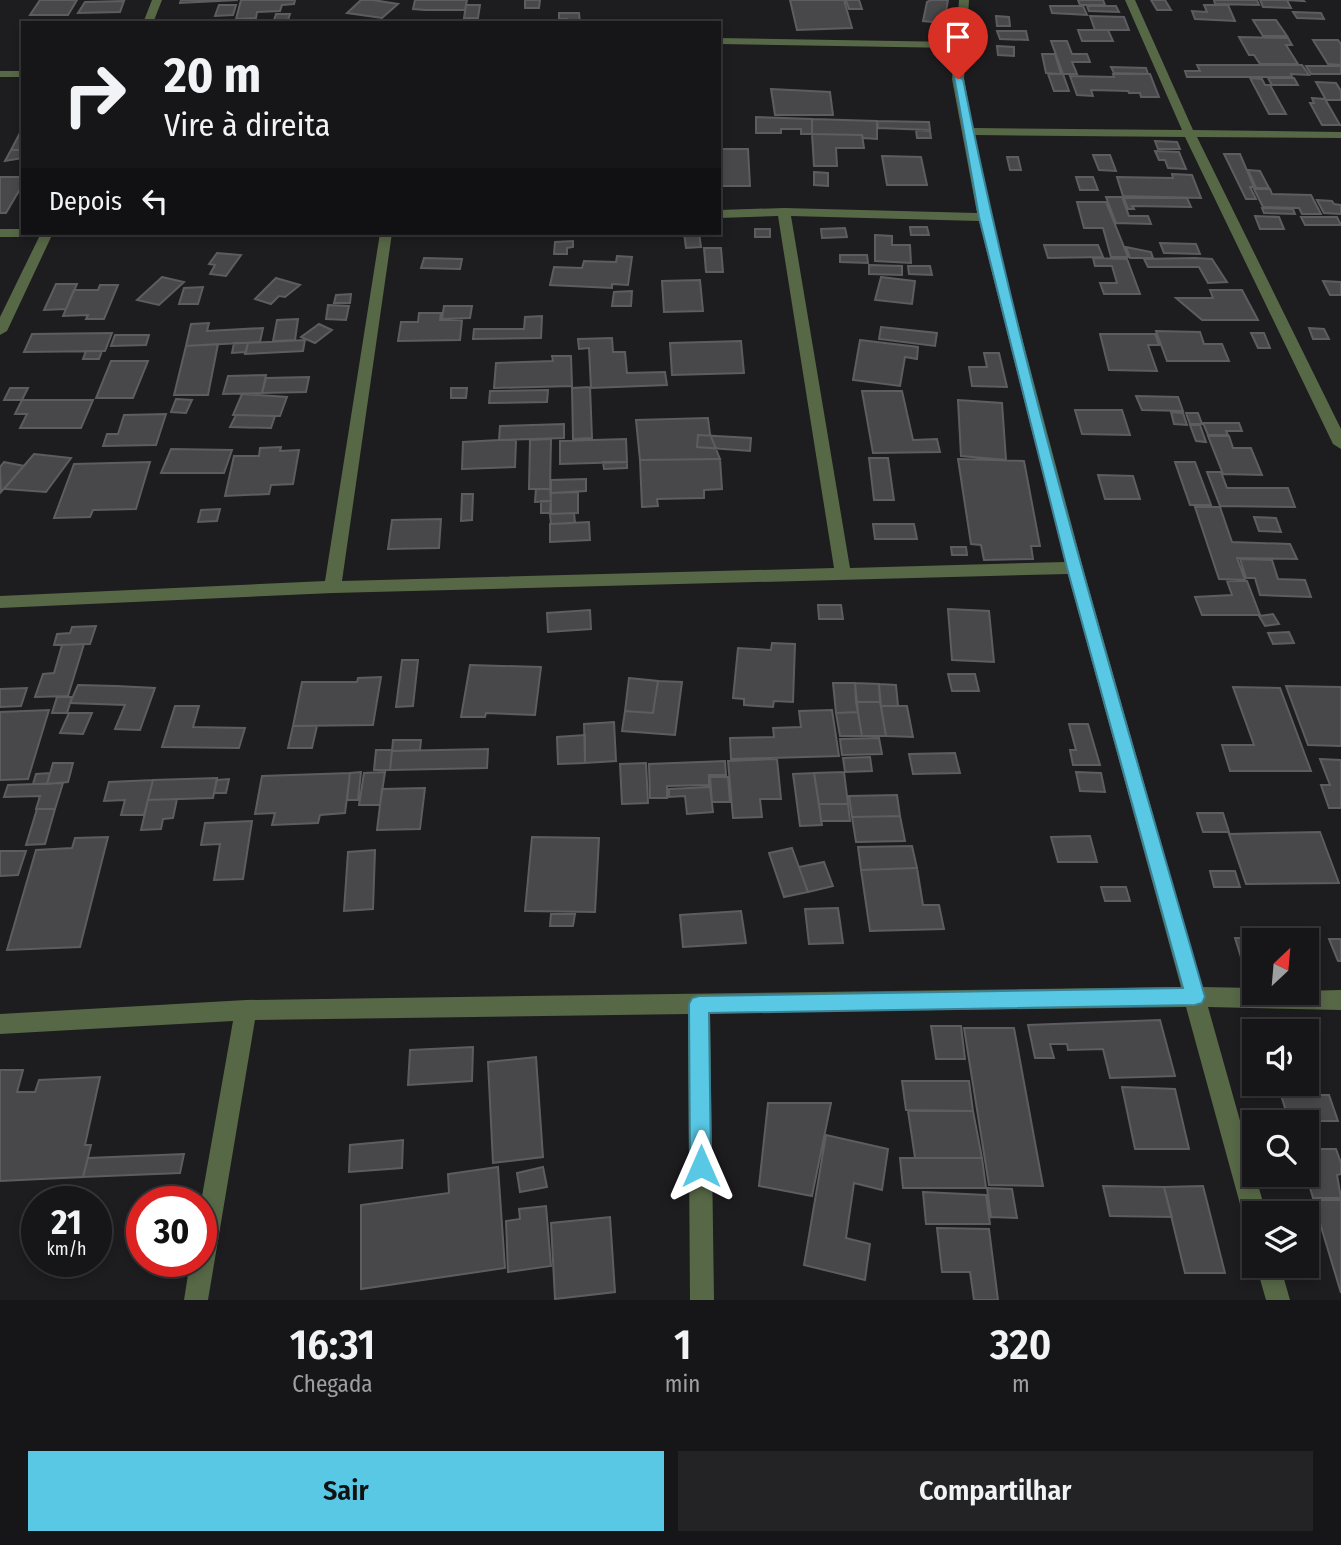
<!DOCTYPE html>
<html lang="pt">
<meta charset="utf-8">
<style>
:root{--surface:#161517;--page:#232224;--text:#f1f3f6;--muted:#9e9fa1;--line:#353436;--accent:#59c8e4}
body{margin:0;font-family:"Fira Sans Condensed",sans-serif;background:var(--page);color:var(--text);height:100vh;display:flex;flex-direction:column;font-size:26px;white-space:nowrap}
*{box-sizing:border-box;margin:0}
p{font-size:23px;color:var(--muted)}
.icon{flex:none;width:38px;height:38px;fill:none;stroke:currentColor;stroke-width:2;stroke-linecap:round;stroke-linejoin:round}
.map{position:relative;height:1300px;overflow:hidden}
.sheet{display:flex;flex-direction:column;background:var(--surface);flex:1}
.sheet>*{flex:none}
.banner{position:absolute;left:21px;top:21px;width:700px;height:214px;border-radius:0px;box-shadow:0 4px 10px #0003,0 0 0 2px var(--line);background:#161517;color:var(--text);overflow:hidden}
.needle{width:46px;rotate:26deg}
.buttons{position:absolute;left:1242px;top:928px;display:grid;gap:14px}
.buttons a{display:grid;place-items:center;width:77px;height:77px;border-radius:0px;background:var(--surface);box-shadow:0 4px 10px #0003,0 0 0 2px var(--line);font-size:35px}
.speed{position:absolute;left:21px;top:1186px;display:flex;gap:14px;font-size:35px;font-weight:700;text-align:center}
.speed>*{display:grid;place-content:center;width:91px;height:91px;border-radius:50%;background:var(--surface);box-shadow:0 4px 10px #0003,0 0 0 2px var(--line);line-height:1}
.speed small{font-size:18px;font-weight:400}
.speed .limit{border:10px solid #d22;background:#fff;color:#111}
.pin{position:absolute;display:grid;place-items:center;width:60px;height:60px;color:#fff;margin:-72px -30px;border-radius:50% 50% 50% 0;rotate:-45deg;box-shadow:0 0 7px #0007}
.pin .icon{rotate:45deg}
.me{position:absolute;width:77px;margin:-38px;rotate:0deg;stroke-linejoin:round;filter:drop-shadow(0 0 5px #0008)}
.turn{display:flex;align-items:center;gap:24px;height:147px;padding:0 28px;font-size:32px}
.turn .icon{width:91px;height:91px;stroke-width:2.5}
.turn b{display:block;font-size:49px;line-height:60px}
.then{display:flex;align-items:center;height:66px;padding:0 28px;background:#0003;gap:14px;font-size:26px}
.eta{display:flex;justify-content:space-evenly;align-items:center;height:119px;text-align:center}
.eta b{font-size:42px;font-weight:600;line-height:49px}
.action{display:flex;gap:14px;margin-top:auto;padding:14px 28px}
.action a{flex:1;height:80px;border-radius:0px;background:var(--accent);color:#111;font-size:28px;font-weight:600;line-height:80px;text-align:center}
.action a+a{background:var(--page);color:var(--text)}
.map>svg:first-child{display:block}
.building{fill:#48484b;stroke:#5d5d61;stroke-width:2}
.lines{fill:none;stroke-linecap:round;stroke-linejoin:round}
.minor{fill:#576846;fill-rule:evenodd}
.route{fill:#59c8e4;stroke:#3a8294;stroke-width:2}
</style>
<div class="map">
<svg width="1341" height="1300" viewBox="0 0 1341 1300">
<rect width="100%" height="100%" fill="#1d1c1f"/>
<path class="building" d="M40 0H77L68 15H30Z
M181 0H238L180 3Z
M241 0H295L294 4 282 5 280 11 257 12 256 18 236 19Z
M361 0H373L398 4 382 18 347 13Z
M415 0H467L465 10H426L413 9Z
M525 0H540L539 8H525Z
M790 0H844L852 28 797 30Z
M846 0H859L862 9H849Z
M931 0H948L944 23 923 21 927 2Z
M1078 0H1103L1105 5H1080Z
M1151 0H1165L1171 10H1157Z
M1214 0H1257L1259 5 1215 4Z
M1260 0H1303L1304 1 1287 0 1291 8 1263 7Z
M124 1 120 12 78 13 85 2Z
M219 5H236L233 15 215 16Z
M466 5H480L478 18H464Z
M1204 5H1228L1235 21 1195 19 1192 11 1207 12Z
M1050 6H1083L1087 15 1052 13Z
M1087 6H1116L1119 12 1089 11Z
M1293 12 1321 13 1324 19 1297 18Z
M559 13H579L580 23H567V19H559Z
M276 14H290L287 23H273Z
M996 16 1009 17 1010 26H997Z
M1090 16 1124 17 1129 30H1095Z
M1253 20H1276L1287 36H1263Z
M1078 30H1108L1113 41H1082Z
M997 31H1026L1028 40 1000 39Z
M1239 37 1288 38 1292 45H1286L1298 64H1260L1254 55H1249Z
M1313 40H1338L1341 44V65L1328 64Z
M1051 41H1067L1072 54H1087L1090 62H1072L1077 74H1063Z
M997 46 1014 47V56L998 55Z
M1042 54H1055L1061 74 1046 73Z
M1197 65H1302L1309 75 1291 74 1292 77H1187L1185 71H1200Z
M1306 66H1341V74H1311Z
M1111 67 1146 68 1148 74 1114 73Z
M1048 74H1063L1069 91H1054Z
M1113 74H1150L1159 97H1141L1140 93H1129L1128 91 1091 90 1093 96 1077 95 1070 76 1114 77Z
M1250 78 1262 79 1265 85H1270L1286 114H1269Z
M1268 78H1294L1298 85H1272Z
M1316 82 1336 83 1341 91V100H1326Z
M771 89 830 92 833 115H775Z
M1312 98 1325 99 1340 125H1322L1310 103H1314Z
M756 117 812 119V134H801V129H781V133H756Z
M812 119 877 121V139L863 138 862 135 812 134Z
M877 121 929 122 930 130 878 128Z
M916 130 930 131 931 138H917Z
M21 131 23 150H11Z
M812 134 862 135 864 148H836L837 166H814Z
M1155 141 1177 142 1180 149H1158Z
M719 149H748L750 186H719Z
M11 150H23V158L5 161Z
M1155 151 1179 152 1186 169 1168 168 1165 160H1159Z
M1224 154H1240L1254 187H1250L1256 199H1246Z
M1093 155H1110L1116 171 1099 170Z
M882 156 921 157 927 185H887Z
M1007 157H1018L1021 170H1010Z
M1248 170 1260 171 1269 188H1256Z
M814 172 828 173V186L814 185Z
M1172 174 1192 175 1201 198 1123 196 1117 177 1173 178Z
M0 177H23V184L6 213H0Z
M1076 177H1093L1098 190H1080Z
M1254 189H1270L1272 194 1311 195 1321 214H1302L1299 208 1263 207Z
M1106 197H1122L1129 216H1148L1151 224 1116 223Z
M1124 198H1187L1191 207 1132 206 1134 209H1128Z
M1317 200 1332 201 1334 204 1341 205V214L1324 213Z
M1077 202H1106L1128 257H1111L1103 228H1084Z
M1262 208 1293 209 1295 214 1264 213Z
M1255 216 1279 217 1284 229H1260Z
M1301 217H1337L1341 225H1305Z
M910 227H927L929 235H911Z
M845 228 847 237 822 238 821 229Z
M755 229H770V237H755Z
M684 233H699L701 247 686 248Z
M875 235 892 236V245H910L911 263 875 261Z
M573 241V247L567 248V254H554L555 242Z
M1160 243 1196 244 1200 254 1164 253Z
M1044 245H1098L1103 257 1048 258Z
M1126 247 1151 252 1153 258H1130Z
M704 248H721L723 272H706Z
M217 253 241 255 226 276 210 274 215 265 209 264Z
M840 255H867L868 263 840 262Z
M617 256 632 257 628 285 612 284V288L550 285 554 267 582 268 584 261 616 262Z
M424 258 462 259 460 269 421 268Z
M1093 258 1127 259 1140 294H1104L1100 283H1117L1112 266H1095Z
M1195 258 1212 259 1227 282 1208 283 1199 267H1148L1144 259Z
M869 265 902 266V275L869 274Z
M908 266H930L932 275 909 274Z
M162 277 184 282 159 305 137 300Z
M881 277 915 281 912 304 875 300Z
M276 278 300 285 285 297 279 296 271 304 255 299Z
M700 280 703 311 664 312 662 281Z
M1323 281 1341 282V295H1330Z
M56 284H77L66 309 44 310Z
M100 285H118L104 319H86L88 315 63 316 74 290H98Z
M203 287 198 304H179L184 288Z
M1210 290H1242L1258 320H1202L1176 298H1213Z
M632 291 631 306H612L614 292Z
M351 294 350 303H334L336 295Z
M328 305 349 306 346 320 326 319Z
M444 306H472L470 318 442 319Z
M419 313H441L440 320H462L460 340 398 341 401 322H418Z
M542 316 541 338 473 339 474 329H524L525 317Z
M298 319 295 340 273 341 277 320Z
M209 323 207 331 263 328 260 342 186 346 191 324Z
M319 324 332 330 315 343 301 337Z
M881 327 937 333 935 346 879 339Z
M1309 328 1324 329 1329 339H1313Z
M1156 331 1200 332 1204 344H1222L1229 361H1167Z
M112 333 105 351 24 352 32 334Z
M1251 333H1264L1270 348H1258Z
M1100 334H1155L1159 345H1148L1157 371 1109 370Z
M115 335H149L146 345 111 346Z
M612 338 613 352H625L627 373 665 372 667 385 591 388 589 348 579 349 578 339Z
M305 340 303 351 245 354 248 343Z
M860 340 918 347 917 359 905 357 900 386 853 380Z
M741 341 744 373 672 375 670 343Z
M234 343H248L246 352 232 353Z
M218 344 208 395H174L186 346Z
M86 351H102L99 359H83Z
M984 353H999L1007 387 972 386 969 367H987Z
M552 356H571L572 386 494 388 496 363 553 361Z
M111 361H148L133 398H96Z
M266 375 262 393 223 394 228 376Z
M309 377 306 392 262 393 266 378Z
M590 387 592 438 573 439 572 388Z
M10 388H28L22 400H4Z
M451 388H467L466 398H451Z
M548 390 547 402 489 403 490 391Z
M862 391H902L913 440 937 439 940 452 873 453Z
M242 394 287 397 280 416 233 415Z
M1136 396 1178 397 1183 411 1142 410Z
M176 399 192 400 186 413 171 412Z
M22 400H93L81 428H20L27 414H15Z
M958 400 1002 403 1006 460 961 456Z
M1075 410H1122L1130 435 1082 434Z
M1171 412 1183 413 1187 425 1174 424Z
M1186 413H1198L1202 424H1190Z
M166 414 156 445 103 446 107 434H118L124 415Z
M236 415 275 416 271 428 230 427Z
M708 418 710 434 720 459 640 460 636 420Z
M1203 423H1239L1242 431H1226L1228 435H1208Z
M564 424V438L499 440 500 426Z
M1190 425H1200L1206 442 1196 441Z
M698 435 751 438 750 451 697 447Z
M1208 436H1229L1233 448H1251L1262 475 1223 474Z
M551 439 550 489H529L530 440Z
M626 439 627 462 560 464V441Z
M499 440H516L515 467 462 469 463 442Z
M281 447 280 451 299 450 293 484 271 485 269 494 225 496 234 456H259L260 448Z
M171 449 232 450 224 473H161Z
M34 454 71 458 46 492 4 489Z
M869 458H888L894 500H874Z
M720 459 722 489 704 490V498L657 499 658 506 642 507 640 460Z
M958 459 1024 461 1040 546H1031L1033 559 984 560 981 545 971 544Z
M4 462 24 466 1 492 0 467Z
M150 462 136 509 93 510 90 517 54 518 74 464Z
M603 462H627V468L604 469Z
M1175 462H1195L1211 505H1190Z
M1207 472H1221L1227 488H1288L1295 507 1220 506Z
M1098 475 1133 476 1140 499H1105Z
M586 479V491L551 493V480Z
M536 489H550L551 501 535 502Z
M578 492V513L550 514 551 493Z
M462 494H473L472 520 461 521Z
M541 501H551V513H541Z
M1195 507H1220L1232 542 1290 544 1297 559 1237 558 1245 580 1219 579Z
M220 509 217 521 198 522 201 510Z
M574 513 575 523 551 524 550 514Z
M1254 517 1276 518 1281 532 1259 531Z
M441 519 439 548 388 549 392 520Z
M589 522 590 540 550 542V524Z
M873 524H914L917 539H875Z
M951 547H966L967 555H952Z
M1240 559 1272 560 1278 579 1305 580 1311 597 1260 595 1255 578H1246Z
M1227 581H1247L1260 615H1202L1195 597 1232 595Z
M818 605H841L843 619H819Z
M948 609 989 611 994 662 952 660Z
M590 610 591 629 548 632 547 613Z
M1273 614 1279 624 1265 626 1259 616Z
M96 626 90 644 54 645 57 634 70 633 72 627Z
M1289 632 1294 643 1273 644 1268 633Z
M772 643 795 644 793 702 774 701 773 707 744 705V699L733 698 738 648 771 650Z
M84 644 68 696 35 697 43 674 54 673 62 645Z
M402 660H418L413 706 396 707Z
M470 665 541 667 535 715 486 713 485 717H461Z
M948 674H975L979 691H952Z
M381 677 373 725 293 726 302 682H357L358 678Z
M629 678 658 681 653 713 625 711Z
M658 681 682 682 675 735 622 731 625 711 653 713Z
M833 683H855L858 712 836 713Z
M855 683 879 684 880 702H856Z
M879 684 896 685 898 706H881Z
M78 685 116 686 155 688 140 730 115 729 125 705 70 703Z
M1286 686 1341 687V746L1308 745Z
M1233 687 1280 688 1311 771H1230L1222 745H1254Z
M27 688 21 706 0 707V689Z
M57 697H72L67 713H52Z
M856 702H880L886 736H862Z
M175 706H199L193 727 245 728 239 748 162 747Z
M881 706H907L913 737 886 736Z
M49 710 28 779 0 780V712Z
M832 710 839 756 731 759 730 738 774 737 773 728 801 727 799 711Z
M858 712 862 736H840L836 713Z
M69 713H92L83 734 60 733Z
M614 722 616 761 585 763 584 724Z
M1069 724H1088L1100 765H1073L1070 750H1076Z
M293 726H317L312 748H288Z
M585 735V763L558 764 557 737Z
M879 738 882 754 842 755 840 739Z
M393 740H421L420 750 392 751Z
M488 749 487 768 390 770 392 751Z
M376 750H392L390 770H374Z
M955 753 960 773 913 774 909 754Z
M870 757 872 771 845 772 843 758Z
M777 759 781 799H760L762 817 733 818 728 761Z
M1320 759 1341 760V808H1329L1321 785H1330Z
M725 761 726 775H709V785L667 786V798H650L649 764Z
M53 763H73L68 782 47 784Z
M646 763 648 803 622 804 620 764Z
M361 772 358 800H347L350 773Z
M385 772 380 805H359L364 773Z
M844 772 848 804H819L814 773Z
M1076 772 1101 773 1105 792 1080 791Z
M50 773 47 784H33L36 774Z
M350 773 345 813 320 815 318 823 272 825 275 813 255 814 262 776Z
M814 773 822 825 800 826 793 774Z
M710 777H728L730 802H712Z
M217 778 213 798 148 800 153 780Z
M229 779 226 793H214L217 780Z
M153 780 144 815H121L125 800 104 801 109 782Z
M63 783 55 809H36L40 796 4 797 8 785Z
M710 787 713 812 687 814 685 796 669 797V789Z
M425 788 420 829 377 830 382 789Z
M897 795 900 816 852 817 849 796Z
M177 799 173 818 163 819 161 829 141 830 148 800Z
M819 804H848L850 821H821Z
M37 809H55L45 844 26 845Z
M1197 813H1223L1229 832H1203Z
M900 816 905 841 856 842 852 817Z
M252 821 243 879 214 880 220 844 201 845 205 823Z
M1320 832 1339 883 1246 884 1229 834Z
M1090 836 1097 862H1058L1051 837Z
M108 837 80 947 7 950 36 850 72 848 75 838Z
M532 837 599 838 595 912 525 911Z
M912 846 917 868 861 870 858 847Z
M792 848 808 892 784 897 769 853Z
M375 850 373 909 344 911 348 852Z
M0 851H26L18 875 0 876Z
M824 862 833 886 808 892 799 867Z
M917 868 923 905H939L944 929 870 931 861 870Z
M1210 871H1235L1240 887H1214Z
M1101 887H1126L1130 901H1105Z
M838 908 843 943 809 944 805 909Z
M741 911 746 943 683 947 680 915Z
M551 914H575L573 926H550Z
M1235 938H1264L1255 940V967H1244Z
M1329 939H1341V961H1338Z
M1160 1020 1175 1076 1110 1078 1103 1049 1068 1050 1067 1044H1050L1054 1058H1035L1028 1025Z
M931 1026H961L965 1059H936Z
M964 1028H1014L1043 1186 989 1185Z
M473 1047 472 1081 408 1085 410 1050Z
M536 1057 543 1157 493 1163 488 1062Z
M0 1070H23L17 1092H35L39 1080 100 1077 85 1145H91L83 1177 0 1181Z
M902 1081H969L973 1111 906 1110Z
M1122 1087 1175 1089 1189 1149H1135Z
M1281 1095H1329L1338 1121H1289Z
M768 1103H831L812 1196 759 1186Z
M908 1111H973L982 1158H915Z
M826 1135 888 1149 882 1190 854 1183 846 1238 870 1244 865 1280 804 1265Z
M403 1140 402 1168 349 1172 350 1145Z
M1307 1149H1336L1341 1163V1174L1337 1175 1341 1198H1313L1306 1174Z
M184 1154 180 1173 83 1177 88 1158Z
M900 1158H982L986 1188H903Z
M498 1167 505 1268 361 1289V1205L449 1193 448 1174Z
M543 1167 547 1187 520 1192 517 1173Z
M1103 1186 1164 1187 1172 1217 1110 1216Z
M1203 1186 1225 1273H1185L1164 1187Z
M987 1188 1012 1189 1017 1218 991 1217Z
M923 1192 986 1195 990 1224H926Z
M1313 1200H1341V1293Z
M546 1206 551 1266 508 1272 506 1221 520 1219 519 1209Z
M610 1217 615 1292 555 1299 551 1223Z
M937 1228 989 1229 998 1300H974L970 1272H942Z"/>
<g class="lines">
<path class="minor" d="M152 0H162L153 23H143Z
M959 0H969L964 79 973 128 1182 130 1125 0H1135L1193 130 1341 132V138L1197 137 1341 429V449L1333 444 1185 137 974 135 990 217 1083 568 1202 987 1255 988V992L1341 990V1010L1208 1007 1266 1213H1255V1227L1247 1223 1243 1215 1186 1007 710 1013 714 1300H690L688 1014 255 1020 208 1300H184L190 1262H201V1202L233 1021 0 1034V1014L246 1000 1181 987 1068 574 333 593 0 608V596L325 581 380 233H392L342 581 834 568 778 216 719 218V210L784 208 977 213 952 79 955 48 719 44V38L956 42ZM791 216 979 221 1065 562 850 568Z
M0 71H23V77H0Z
M0 229H23V233H29L23 237H0Z
M41 233H53L7 331 0 335V317Z
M1256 1265H1280L1290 1300H1266Z"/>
</g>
<path class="route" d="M954 76 963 79C1024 389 1118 693 1205 997L1202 1003 1195 1005 709 1013 711 1166 708 1173 701 1176 693 1173 690 1166 689 1004 692 998 699 996 1183 988 1067 568 979 217Z"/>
</svg>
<div class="buttons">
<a><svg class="needle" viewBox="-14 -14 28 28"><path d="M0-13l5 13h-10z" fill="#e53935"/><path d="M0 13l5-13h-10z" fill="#9e9fa1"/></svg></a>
<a><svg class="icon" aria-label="sound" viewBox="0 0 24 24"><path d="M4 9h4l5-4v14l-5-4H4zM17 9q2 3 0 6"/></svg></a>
<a><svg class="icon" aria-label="search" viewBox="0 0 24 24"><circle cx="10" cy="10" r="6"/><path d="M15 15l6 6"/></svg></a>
<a><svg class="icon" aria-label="layers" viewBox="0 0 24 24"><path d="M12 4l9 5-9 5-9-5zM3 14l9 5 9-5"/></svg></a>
</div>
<div class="speed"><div>21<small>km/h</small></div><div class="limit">30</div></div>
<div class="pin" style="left:958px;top:79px;background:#d93025"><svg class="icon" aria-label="arrive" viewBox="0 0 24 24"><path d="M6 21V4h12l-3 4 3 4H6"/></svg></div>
<svg class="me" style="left:701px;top:1166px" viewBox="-20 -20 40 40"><path d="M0-17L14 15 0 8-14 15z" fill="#59c8e4" stroke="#fff" stroke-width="4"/></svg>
<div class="banner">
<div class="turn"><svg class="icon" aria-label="right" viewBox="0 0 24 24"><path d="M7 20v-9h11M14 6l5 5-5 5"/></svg><div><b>20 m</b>Vire à direita</div></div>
<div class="then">Depois<svg class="icon" aria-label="left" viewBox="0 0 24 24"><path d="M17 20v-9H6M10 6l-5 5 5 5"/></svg></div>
</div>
</div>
<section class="sheet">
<div class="eta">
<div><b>16:31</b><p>Chegada</p></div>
<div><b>1</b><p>min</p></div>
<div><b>320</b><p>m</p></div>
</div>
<div class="action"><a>Sair</a><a>Compartilhar</a></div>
</section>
